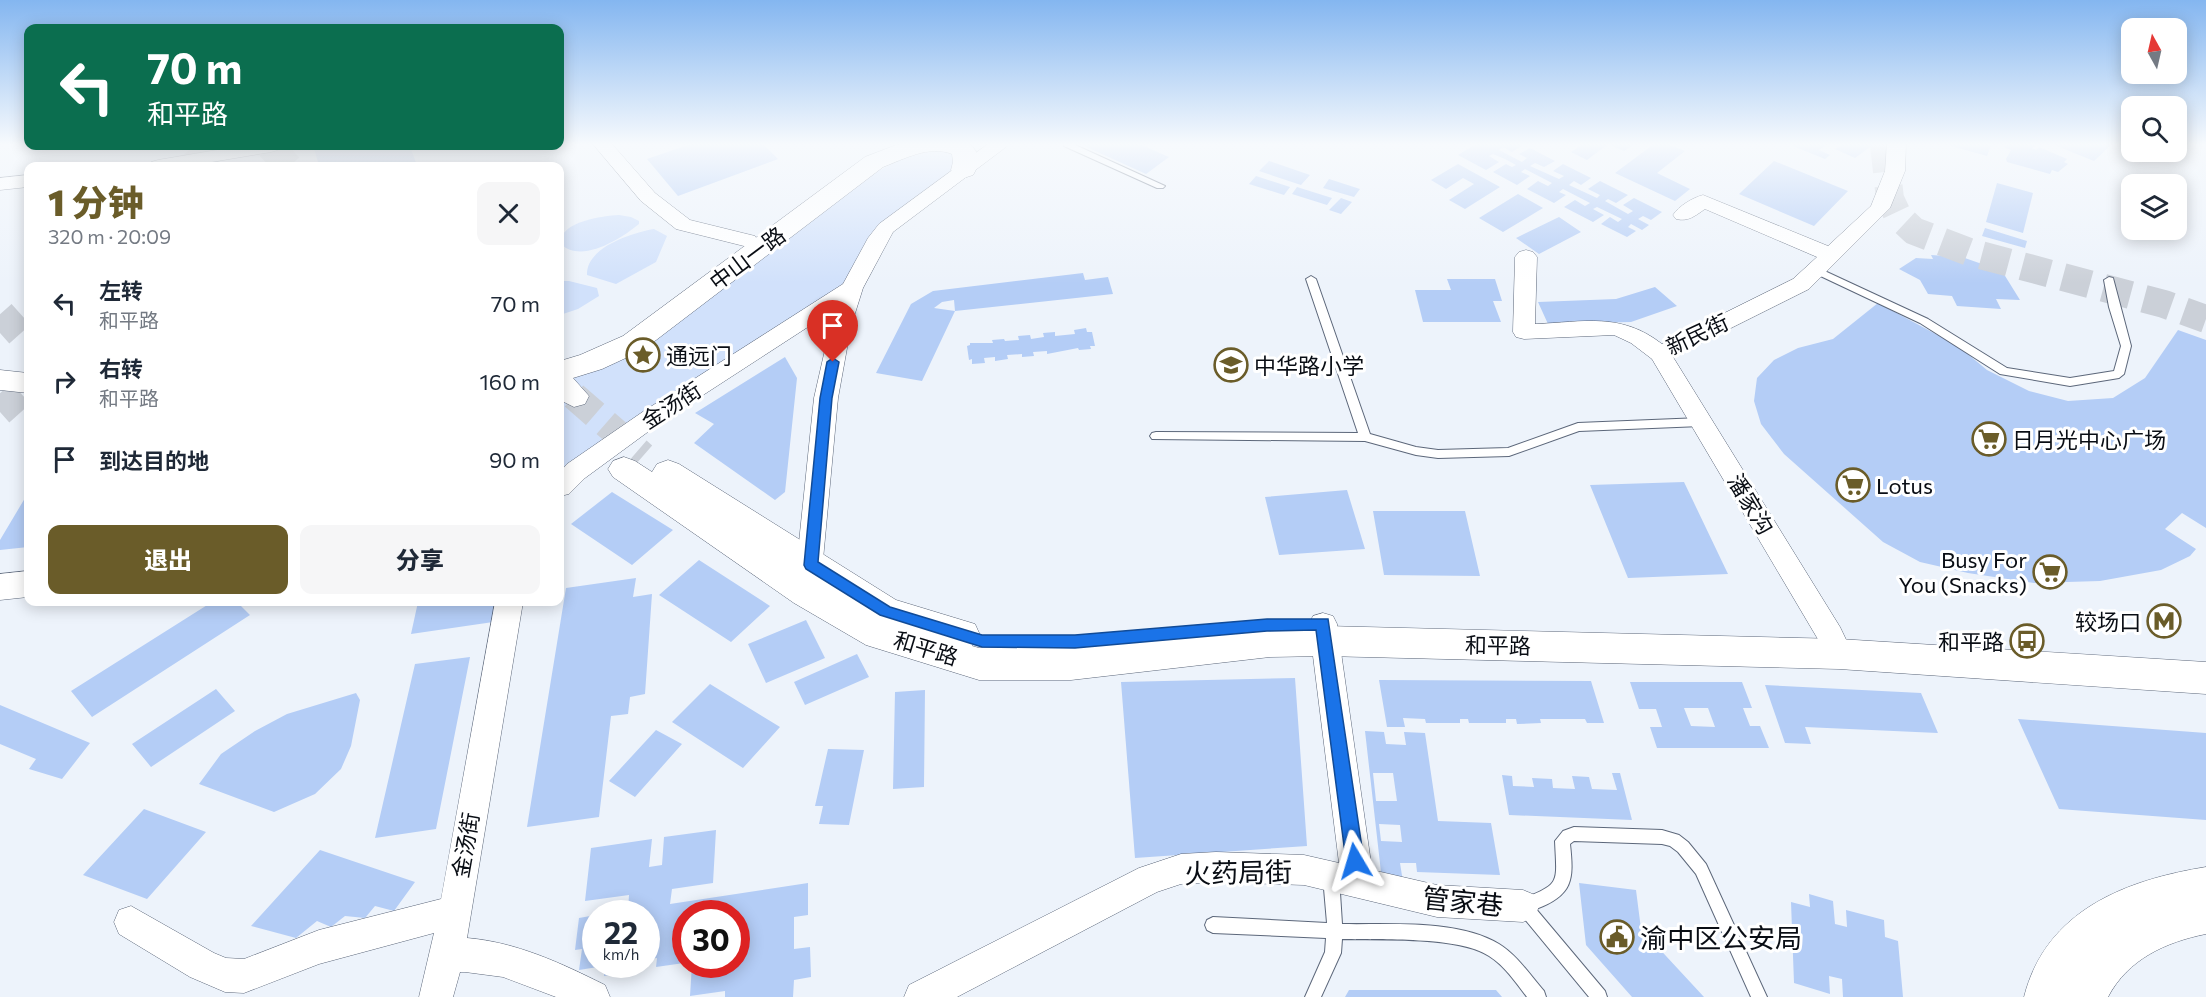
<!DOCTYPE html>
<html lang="zh">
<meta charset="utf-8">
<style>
:root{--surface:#fff;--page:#f6f6f7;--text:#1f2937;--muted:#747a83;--accent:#6a5c29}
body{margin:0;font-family:Commissioner,"Noto Sans SC",sans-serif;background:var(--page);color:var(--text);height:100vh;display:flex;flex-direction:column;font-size:22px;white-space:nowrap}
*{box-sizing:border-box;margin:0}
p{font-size:20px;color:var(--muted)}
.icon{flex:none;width:33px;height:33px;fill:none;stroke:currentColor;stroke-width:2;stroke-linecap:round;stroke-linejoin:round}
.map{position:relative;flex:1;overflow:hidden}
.side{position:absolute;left:24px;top:162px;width:540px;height:444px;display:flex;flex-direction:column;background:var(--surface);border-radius:12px;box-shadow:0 3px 15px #0003}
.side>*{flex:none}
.banner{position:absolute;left:24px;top:24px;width:540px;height:126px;border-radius:12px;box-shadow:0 3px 15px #0003;background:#0b6e4f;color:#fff;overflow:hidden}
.needle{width:39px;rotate:352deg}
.controls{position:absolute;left:2121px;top:18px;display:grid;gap:12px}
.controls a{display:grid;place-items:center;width:66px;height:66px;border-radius:12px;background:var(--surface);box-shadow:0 3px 15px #0003;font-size:30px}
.speed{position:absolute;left:582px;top:900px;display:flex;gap:12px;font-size:30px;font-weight:700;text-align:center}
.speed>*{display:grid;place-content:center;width:78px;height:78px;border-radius:50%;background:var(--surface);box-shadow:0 3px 15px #0003;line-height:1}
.speed small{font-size:15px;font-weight:400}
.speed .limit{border:9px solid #d22;background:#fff;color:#111}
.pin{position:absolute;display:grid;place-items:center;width:51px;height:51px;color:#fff;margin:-62px -26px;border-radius:50% 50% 50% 0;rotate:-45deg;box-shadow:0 0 6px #0007}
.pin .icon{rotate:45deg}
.me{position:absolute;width:66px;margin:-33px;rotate:353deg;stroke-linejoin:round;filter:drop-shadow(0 0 4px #0008)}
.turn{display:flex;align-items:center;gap:21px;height:126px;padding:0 24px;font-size:27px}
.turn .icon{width:78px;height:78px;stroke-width:2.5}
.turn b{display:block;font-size:42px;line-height:51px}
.round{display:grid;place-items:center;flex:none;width:63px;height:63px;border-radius:12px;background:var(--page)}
.head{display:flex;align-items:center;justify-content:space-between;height:102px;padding:0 24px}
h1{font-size:36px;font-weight:800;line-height:45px;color:var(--accent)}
.primary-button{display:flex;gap:12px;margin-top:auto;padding:12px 24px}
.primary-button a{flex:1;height:69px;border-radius:12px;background:var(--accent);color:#fff;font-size:24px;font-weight:800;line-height:69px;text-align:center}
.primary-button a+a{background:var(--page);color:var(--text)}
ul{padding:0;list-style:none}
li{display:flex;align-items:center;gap:18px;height:78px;padding:0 24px}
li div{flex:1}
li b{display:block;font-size:22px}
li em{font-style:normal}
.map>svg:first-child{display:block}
.green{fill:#d1e1fb}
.building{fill:#b4cdf6;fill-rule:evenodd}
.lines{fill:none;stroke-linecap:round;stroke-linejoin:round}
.secondary-tunnel{stroke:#cbd0d8;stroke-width:28;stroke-dasharray:28 14;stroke-linecap:butt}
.trunk-tunnel{stroke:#cbd0d8;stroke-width:28;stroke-dasharray:28 14;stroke-linecap:butt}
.service-casing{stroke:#5c677a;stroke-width:2}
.minor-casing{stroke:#5c677a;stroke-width:1}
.tertiary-casing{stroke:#5c677a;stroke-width:1}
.secondary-casing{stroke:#5c677a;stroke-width:1}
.service{fill:#fff;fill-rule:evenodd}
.minor{fill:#fff;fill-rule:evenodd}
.tertiary{fill:#fff;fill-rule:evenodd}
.secondary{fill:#fff;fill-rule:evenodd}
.route{fill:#1a73e8;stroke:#114b97;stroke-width:1.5}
.labels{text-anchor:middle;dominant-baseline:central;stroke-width:6;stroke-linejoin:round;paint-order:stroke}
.street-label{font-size:22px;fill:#090d14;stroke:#fff}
.poi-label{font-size:22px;fill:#090d14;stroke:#fff;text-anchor:start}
.near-street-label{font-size:27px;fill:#090d14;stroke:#fff}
.near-poi-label{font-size:27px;fill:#090d14;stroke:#fff;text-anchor:start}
</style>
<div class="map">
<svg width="2206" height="997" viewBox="0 0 2206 997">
<rect width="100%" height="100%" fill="#edf3fb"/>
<path class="green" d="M938 150 946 151 955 156 957 168 894 214 849 277 834 292 560 475V382L593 365 863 179 903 158Z
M619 215 631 217 639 221V224C621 239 581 264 561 244 558 222 602 216 619 215Z
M654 229 667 236 656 262 616 284 587 275C586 247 632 233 654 229Z
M560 281H569L597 288 599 296 578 309 560 315Z"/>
<path class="building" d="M691 144H763L778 159 678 196 647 159Z
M1080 144H1139L1169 157 1146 174Z
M1476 144H1519L1523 145 1512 152 1503 147 1499 150 1522 162 1527 158 1519 154 1530 148 1555 161 1544 167 1535 163 1530 166 1559 179 1564 176 1553 171 1563 164 1591 178 1581 185 1574 181 1569 185 1597 198 1600 195 1588 189 1600 181 1628 195 1616 203 1608 199 1605 201 1628 214 1633 211 1623 205 1634 198 1662 212 1651 220 1643 216 1638 219 1649 225 1642 230 1631 224 1628 227 1636 231 1627 237 1601 224 1610 217 1618 222 1622 219 1597 207 1593 209 1604 215 1593 222 1564 207 1575 200 1585 206 1590 203 1563 189 1559 192 1566 195 1554 203 1527 189 1538 181 1548 186 1552 183 1525 169 1521 172 1530 176 1517 185 1493 172 1506 164 1512 167 1516 165 1505 159 1493 154 1489 156 1499 162 1486 170 1458 155Z
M1583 144H1635L1624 151 1608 144 1587 160 1571 152Z
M1654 144H1668L1685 151 1657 173 1690 189 1675 201 1615 173Z
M1788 144H1828L1819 150 1830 155 1825 159Z
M1843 144H1874L1855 158 1835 149Z
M1944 144H1986L1991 145 1987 156Z
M2008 144H2030L2035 146 2032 148 2036 150 2039 147 2067 159 2064 162 2068 164 2058 172 2052 170 2050 174 2007 162 2006 159 2011 150 2004 147Z
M2052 144H2112L2094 161Z
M326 146H410L416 163 402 166H319L314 148Z
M1269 161 1310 175 1301 185 1259 171Z
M1774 161 1848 191 1814 226 1739 194Z
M1458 164 1500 187 1465 209 1449 200 1474 184 1463 178 1446 189 1431 180Z
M1256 176 1290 187 1284 195 1249 184Z
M1329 179 1360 189 1354 197 1323 188Z
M1997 183 2033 193 2023 233 1986 222Z
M1297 187 1332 198 1327 205 1292 194Z
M1518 194 1543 208 1503 232 1479 218Z
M1341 198 1352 202 1341 214 1329 210Z
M1559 217 1581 232 1539 254 1516 238Z
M1985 228 2027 241 2025 248 1982 236Z
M1931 255 1962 257 2002 271 2020 300 1996 299 2001 309 1957 306 1952 296 1928 294 1920 280 1899 269 1916 258 1933 259Z
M1083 273 1085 280 1108 277 1113 294 955 311 922 381 876 373 911 304 933 291ZM954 300 955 311 934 308 942 302Z
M1447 279H1495L1502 301H1493L1501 322H1423L1415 290H1451Z
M1655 287 1677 306 1631 322 1548 324 1538 302 1616 299Z
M1878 303 1958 346 1987 370 2029 391 2068 401 2113 398 2145 378 2178 330 2206 340V528L2182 513 2165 529 2196 549 2190 556 2161 570 2100 581 2034 583 1968 573 1920 562 1883 542 1784 454 1761 424 1754 401 1757 378 1774 360 1798 348 1833 339Z
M1086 328 1087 332H1092L1095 346H1090L1091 349 1079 350 1078 348 1047 354V351L1033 352 1034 356 1022 357V354L1007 355 1008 359 995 361V357L984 358 985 363 972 364V359L969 360 967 346 970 345V343H993L992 340 1004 339 1005 341 1019 340 1018 336 1030 335 1031 339 1044 337 1043 333 1055 332V336L1075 334 1074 330Z
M785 357 797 378 785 492 775 500 694 443 714 424 695 413Z
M1684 482 1728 574 1628 578 1590 485Z
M1347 490 1365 549 1279 555 1265 497Z
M612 492 673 530 632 565 571 524Z
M28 493V547L0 550V540Z
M1373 511H1465L1480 576 1384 575Z
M699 560 770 606 731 642 659 595Z
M636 578 633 597 652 594 645 694 630 697 628 714 611 716 599 817 527 827 566 588Z
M212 602H237L250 615 92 717 71 691Z
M418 602H504L500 621 411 634Z
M806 620 825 658 766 683 748 644Z
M857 654 869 677 805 705 794 682Z
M470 657 436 829 375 838 415 664Z
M1295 678 1307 846 1135 858 1121 682Z
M1379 680 1591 681 1604 723H1587L1585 719H1540L1541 723 1517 724 1516 719H1506V723H1469L1468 719H1460V723H1426L1425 719 1403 718 1405 727H1387Z
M1630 682H1742L1752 708H1743L1750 726H1760L1769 748H1657L1650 727H1662L1656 709H1639ZM1684 708H1708L1715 727 1691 726Z
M710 684 780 727 743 768 672 722Z
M1765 685 1921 693 1938 733 1805 727 1811 744 1785 743Z
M216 689 235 711 151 767 132 744Z
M925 690 924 787 893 789 895 692Z
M356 693 360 700 351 746 341 769 315 794 274 812 199 784 221 754 255 731 287 714Z
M0 705 90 743 62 779 29 769 36 759 0 744Z
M2018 719 2206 733V820L2059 809Z
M656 730 682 744 635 797 609 781Z
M1365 731 1384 732 1386 744 1406 745 1404 732 1425 733 1438 821 1491 823 1500 875 1417 872 1416 863H1400L1403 882 1382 881ZM1373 773H1393L1397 801H1376ZM1379 824 1400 825 1402 842 1381 841Z
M828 749 864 750 849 825 819 824 823 806H815Z
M1612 773H1620L1632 820 1509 815 1502 775 1512 776 1513 786 1534 787 1532 778 1552 779 1553 788 1575 789 1572 776 1589 777 1592 789 1617 790Z
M144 809 206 832 147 899 83 875Z
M716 830 713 883 672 889 670 904 808 883V915L794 917V949L810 947 811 977 794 980 793 997H725V991L690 996 692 964H736V914H686L684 963 656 967 657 958 646 960V914H615L628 910 629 895 585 901 591 848 652 839 649 867 662 865 664 837Z
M320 850 415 882 394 911 375 906 365 918 345 916 331 927 317 921 296 938 251 926Z
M1579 883 1636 890 1641 929 1704 997H1632L1586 945Z
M1809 894 1833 901 1835 924 1847 927 1846 910 1884 920 1885 937 1898 941 1903 997H1843L1842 979 1829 976 1830 994 1794 983 1791 902 1810 907Z
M596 915V964L604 966 579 970 582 949 575 950 579 918Z
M605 964H623L622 973 604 976Z
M1349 990H1496L1502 997H1345Z"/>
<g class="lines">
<path class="secondary-tunnel" d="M1884 144 1890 199 1898 216 1914 231 1969 252 2164 304 2206 319
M574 396 643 456"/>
<path class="trunk-tunnel" d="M192 166 216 146
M269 166 291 146
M0 333 28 308
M0 412 28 387"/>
<defs>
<path id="service" d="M1063 144H1073L1165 186 1163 188H1157L1064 146Z
M1816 267 1928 319 2007 368 2070 378 2114 371 2121 346 2109 307 2104 280 2109 277 2113 278 2131 346 2124 374 2119 378 2070 386 2000 374 1920 323 1812 272 1811 270Z
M1311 276 1316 279 1370 434 1416 447 1438 450 1508 448 1578 423 1701 418 1707 422 1701 426 1579 431 1509 456 1438 458 1416 455 1365 441 1152 439 1150 436 1152 433 1156 432 1358 433 1306 279Z
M1574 827 1662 830 1679 835 1688 842 1706 864 1767 997H1751L1696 874 1678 852 1670 846 1662 844 1574 841 1570 844C1574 880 1573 895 1536 909L1605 991 1607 997H1589L1518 911 1515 906 1518 901C1561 883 1557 886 1555 841L1563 831Z
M1331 870 1336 872 1339 877 1342 924C1390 925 1457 919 1499 944 1517 955 1530 975 1544 991L1546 997H1527C1516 983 1505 966 1489 956 1459 936 1380 940 1342 939L1341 953 1321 997H1305L1325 952 1326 938 1213 933 1207 930 1205 925 1207 920 1213 917 1327 923 1323 877 1326 872Z"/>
<path id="minor" d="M593 144H612L655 193 690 220 755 236 758 241 755 246 748 247 676 229 641 201Z
M988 144H1010L893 232 863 288 851 326 838 398 821 581 818 589 808 592 798 589 795 581 814 398 834 310 660 423 585 478 569 494 560 496V472L567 464 644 411 843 284 868 238 879 224Z
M1887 144H1906L1905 171 1890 208 1809 289 1673 357 1840 627 1853 654 1849 662 1839 666 1829 662 1819 641 1652 359 1631 343 1614 335 1524 339 1516 337 1513 332 1515 257 1519 252 1526 250 1533 252 1537 257 1535 324C1584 322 1621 312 1662 344L1793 279 1817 257 1705 209C1695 216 1688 222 1676 219L1673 215C1679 206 1692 198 1703 195L1828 246 1871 206 1885 171Z
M241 146H281L278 150 271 152 188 166H148L151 162 158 160Z
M28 175V187L0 190V178Z
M495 602H523L467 938C516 942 561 963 605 985L610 997H556L503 977 465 972H460L453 997H419L434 933 319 964 244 993 225 992 190 977 119 934 114 922 119 910 131 906 214 953 226 958 244 959 319 930 441 899Z
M1323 613 1333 616 1337 624 1372 870 1437 885 1523 890 1535 895 1539 906 1535 917 1523 922 1437 917 1304 885 1216 882 1181 884 1157 892 957 997H904L909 985 1139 868 1181 854 1216 852 1304 855 1339 863 1309 624 1313 616Z"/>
<path id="tertiary" d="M28 571V597L0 600V574Z
M2206 867V934C2166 942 2128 959 2108 997H2024C2046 910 2126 880 2206 867Z"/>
<path id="secondary" d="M899 144H969C980 151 980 165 973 175L964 178 955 175 951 170 953 162 952 154C929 145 904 159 883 167L643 350 602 369 573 378 589 396 585 404 574 407 560 400V361L580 355 623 336 865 157Z
M0 370 28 373V393L0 390Z
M624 457 635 461 652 472 657 464 668 460 679 464 896 600 975 624 980 635 972 646 979 648H1071L1270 627 1325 626 1839 639 2206 662V694L1839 669 1325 656 1270 657 1071 680H979L866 645 794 603 613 477 608 469 613 461Z"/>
</defs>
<use href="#service" class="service-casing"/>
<use href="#minor" class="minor-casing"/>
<use href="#tertiary" class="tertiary-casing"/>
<use href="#secondary" class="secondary-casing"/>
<use href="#service" class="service"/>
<use href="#minor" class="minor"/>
<use href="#tertiary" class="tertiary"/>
<use href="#secondary" class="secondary"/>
</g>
<linearGradient id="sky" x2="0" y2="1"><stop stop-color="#84b6f0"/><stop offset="0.51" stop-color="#f7fafd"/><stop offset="1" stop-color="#f7fafd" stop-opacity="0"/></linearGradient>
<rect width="2206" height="283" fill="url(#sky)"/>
<path class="route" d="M833 358 839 362 832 398 818 562 890 607 982 635H1075L1267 619H1328L1364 861 1361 866 1355 869 1349 866 1346 861 1316 630 1267 631 1075 648 982 647 880 615 806 569 804 565 820 398 827 362Z"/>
<defs>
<symbol id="sight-ring" viewBox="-11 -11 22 22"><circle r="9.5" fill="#fff" stroke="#6a5c29" stroke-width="1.5"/><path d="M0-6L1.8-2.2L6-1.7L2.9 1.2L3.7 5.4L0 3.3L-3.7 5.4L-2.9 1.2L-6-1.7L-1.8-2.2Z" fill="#6a5c29"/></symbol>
<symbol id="school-ring" viewBox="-11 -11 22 22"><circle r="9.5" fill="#fff" stroke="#6a5c29" stroke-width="1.5"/><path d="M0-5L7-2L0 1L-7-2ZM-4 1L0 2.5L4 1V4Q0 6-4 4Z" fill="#6a5c29"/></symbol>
<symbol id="supermarket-ring" viewBox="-11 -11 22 22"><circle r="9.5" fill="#fff" stroke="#6a5c29" stroke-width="1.5"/><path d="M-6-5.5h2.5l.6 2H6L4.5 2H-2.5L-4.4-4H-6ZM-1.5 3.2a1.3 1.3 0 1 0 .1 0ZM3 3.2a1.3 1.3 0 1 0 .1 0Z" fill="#6a5c29"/></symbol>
<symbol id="metro-ring" viewBox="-11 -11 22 22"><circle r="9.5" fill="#fff" stroke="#6a5c29" stroke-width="1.5"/><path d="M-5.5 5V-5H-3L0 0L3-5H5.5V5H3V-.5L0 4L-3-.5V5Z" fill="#6a5c29"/></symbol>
<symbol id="bus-ring" viewBox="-11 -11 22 22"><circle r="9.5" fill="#fff" stroke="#6a5c29" stroke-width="1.5"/><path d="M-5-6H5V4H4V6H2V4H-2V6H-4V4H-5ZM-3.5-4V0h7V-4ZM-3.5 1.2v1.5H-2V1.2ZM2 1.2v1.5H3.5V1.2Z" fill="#6a5c29"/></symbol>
<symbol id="civic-ring" viewBox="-11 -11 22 22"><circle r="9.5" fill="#fff" stroke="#6a5c29" stroke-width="1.5"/><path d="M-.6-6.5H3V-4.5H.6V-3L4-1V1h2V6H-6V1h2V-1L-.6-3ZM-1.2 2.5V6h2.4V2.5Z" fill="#6a5c29"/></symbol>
</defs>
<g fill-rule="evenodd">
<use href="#sight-ring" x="624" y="336" width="38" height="38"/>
<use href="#school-ring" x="1212" y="346" width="38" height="38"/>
<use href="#supermarket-ring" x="1970" y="420" width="38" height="38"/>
<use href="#supermarket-ring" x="1834" y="466" width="38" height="38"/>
<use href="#supermarket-ring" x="2031" y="553" width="38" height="38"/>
<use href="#metro-ring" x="2145" y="602" width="38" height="38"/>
<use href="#bus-ring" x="2008" y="622" width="38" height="38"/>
<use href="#civic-ring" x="1598" y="918" width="38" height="38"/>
</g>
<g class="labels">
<g class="street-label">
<text transform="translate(747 258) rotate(-37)">中山一路</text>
<text transform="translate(1697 334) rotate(-25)">新民街</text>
<text transform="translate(671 405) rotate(-33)">金汤街</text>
<text transform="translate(1751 504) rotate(59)">潘家沟</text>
<text transform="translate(1498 645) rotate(1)">和平路</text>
<text transform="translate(926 648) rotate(17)">和平路</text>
<text transform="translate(465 845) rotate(-80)">金汤街</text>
</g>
<g class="poi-label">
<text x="666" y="355">通远门</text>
<text x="1254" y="365">中华路小学</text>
<text x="2012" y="439">日月光中心广场</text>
<text x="1876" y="485">Lotus</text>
<text x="2027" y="559" text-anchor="end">Busy For<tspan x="2027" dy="25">You (Snacks)</tspan></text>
<text x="2141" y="621" text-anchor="end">较场口</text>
<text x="2004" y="641" text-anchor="end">和平路</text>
</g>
<g class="near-street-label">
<text transform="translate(1238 872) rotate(-1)">火药局街</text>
<text transform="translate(1463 901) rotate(6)">管家巷</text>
</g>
<g class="near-poi-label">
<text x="1640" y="937">渝中区公安局</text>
</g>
</g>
</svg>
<div class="controls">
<a><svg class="needle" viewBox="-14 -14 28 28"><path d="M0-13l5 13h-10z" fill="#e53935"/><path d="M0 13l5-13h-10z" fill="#747a83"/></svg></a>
<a><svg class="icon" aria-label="search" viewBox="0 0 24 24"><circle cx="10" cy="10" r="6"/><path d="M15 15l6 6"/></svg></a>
<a><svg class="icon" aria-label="layers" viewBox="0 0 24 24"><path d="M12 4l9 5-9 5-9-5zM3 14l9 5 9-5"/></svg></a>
</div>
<div class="speed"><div>22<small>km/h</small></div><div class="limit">30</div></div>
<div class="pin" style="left:833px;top:362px;background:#d93025"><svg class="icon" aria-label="arrive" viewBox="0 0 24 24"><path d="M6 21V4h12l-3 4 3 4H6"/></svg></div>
<svg class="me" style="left:1355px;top:861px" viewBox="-20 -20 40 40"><path d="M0-17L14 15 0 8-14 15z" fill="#1a73e8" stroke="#fff" stroke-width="4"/></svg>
<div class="banner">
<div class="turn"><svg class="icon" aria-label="left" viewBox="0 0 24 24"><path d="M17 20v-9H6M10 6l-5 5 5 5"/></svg><div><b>70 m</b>和平路</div></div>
</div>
<section class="side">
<div class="head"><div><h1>1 分钟</h1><p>320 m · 20:09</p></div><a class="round"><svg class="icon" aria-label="close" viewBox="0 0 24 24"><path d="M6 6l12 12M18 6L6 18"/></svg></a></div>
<ul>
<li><svg class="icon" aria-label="left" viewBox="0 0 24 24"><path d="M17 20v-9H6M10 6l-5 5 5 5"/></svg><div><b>左转</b><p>和平路</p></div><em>70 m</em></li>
<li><svg class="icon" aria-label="right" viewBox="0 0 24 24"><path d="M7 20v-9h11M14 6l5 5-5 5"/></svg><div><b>右转</b><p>和平路</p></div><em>160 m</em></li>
<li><svg class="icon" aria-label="arrive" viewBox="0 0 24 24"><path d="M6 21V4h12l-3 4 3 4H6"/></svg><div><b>到达目的地</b></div><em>90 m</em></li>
</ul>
<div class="primary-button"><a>退出</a><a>分享</a></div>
</section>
</div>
